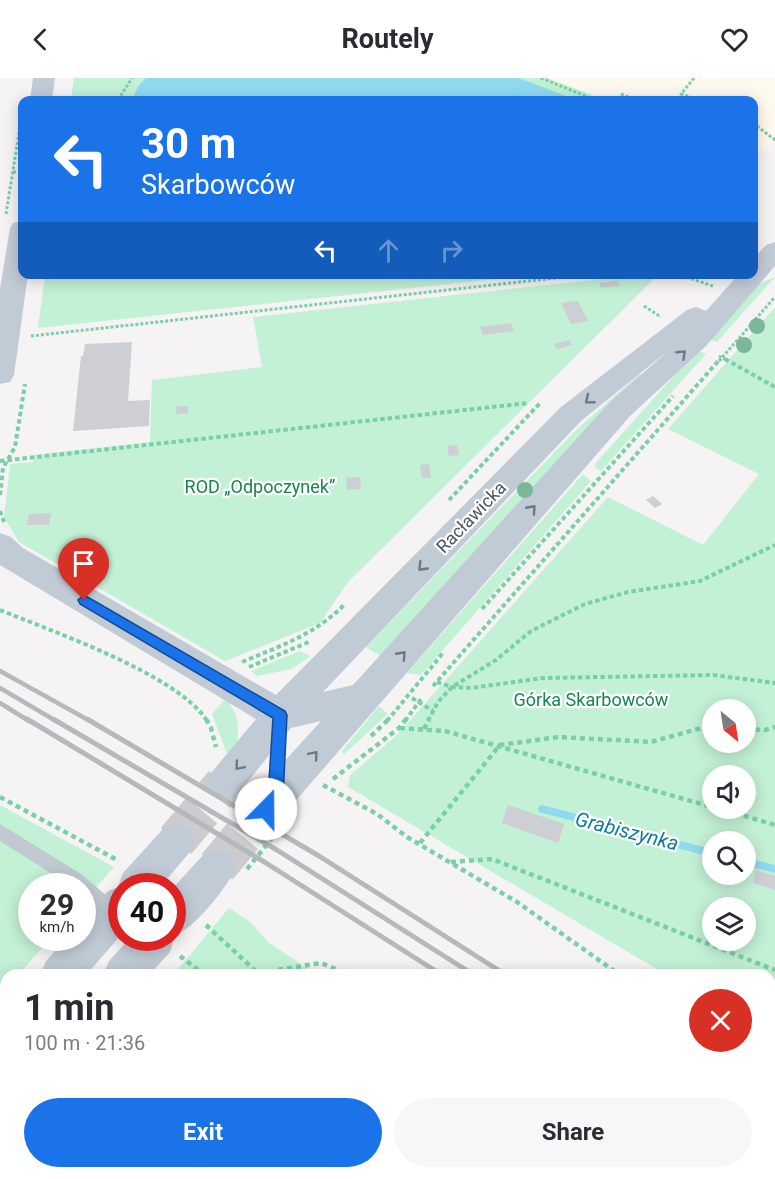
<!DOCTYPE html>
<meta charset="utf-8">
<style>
:root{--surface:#fff;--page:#f7f7f7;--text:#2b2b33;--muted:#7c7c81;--accent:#1a73e8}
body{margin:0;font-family:Roboto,sans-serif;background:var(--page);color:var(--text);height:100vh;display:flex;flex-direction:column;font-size:22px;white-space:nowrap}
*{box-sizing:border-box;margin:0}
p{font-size:20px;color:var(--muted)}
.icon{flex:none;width:33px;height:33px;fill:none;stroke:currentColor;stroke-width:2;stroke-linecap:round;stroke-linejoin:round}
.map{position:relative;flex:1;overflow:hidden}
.side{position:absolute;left:0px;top:891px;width:776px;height:210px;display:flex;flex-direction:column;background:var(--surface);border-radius:18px 18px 0 0;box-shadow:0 3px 15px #0003}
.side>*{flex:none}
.banner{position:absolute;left:18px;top:18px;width:740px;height:183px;border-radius:12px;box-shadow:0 3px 15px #0003;background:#1a73e8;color:#fff;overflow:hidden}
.needle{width:39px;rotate:150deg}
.tools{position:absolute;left:702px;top:621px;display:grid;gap:12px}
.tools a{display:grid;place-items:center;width:54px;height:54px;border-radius:50%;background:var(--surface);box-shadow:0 3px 15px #0003;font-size:30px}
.speed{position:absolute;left:18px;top:795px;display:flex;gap:12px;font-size:30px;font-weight:700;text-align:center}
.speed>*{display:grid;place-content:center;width:78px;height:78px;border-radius:50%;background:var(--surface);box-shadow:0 3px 15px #0003;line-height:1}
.speed small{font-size:15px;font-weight:400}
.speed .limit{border:9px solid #d22;background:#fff;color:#111}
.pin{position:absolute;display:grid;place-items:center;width:51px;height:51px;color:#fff;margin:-62px -26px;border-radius:50% 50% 50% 0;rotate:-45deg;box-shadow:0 0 6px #0007}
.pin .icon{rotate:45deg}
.me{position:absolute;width:66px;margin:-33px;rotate:22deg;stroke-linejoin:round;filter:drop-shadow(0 0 4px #0008)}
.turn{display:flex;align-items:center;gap:21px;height:126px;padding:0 24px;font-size:27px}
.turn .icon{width:78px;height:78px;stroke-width:2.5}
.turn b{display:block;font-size:42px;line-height:51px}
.lanes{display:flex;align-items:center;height:57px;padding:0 24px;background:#0003;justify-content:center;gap:30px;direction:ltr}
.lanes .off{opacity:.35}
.round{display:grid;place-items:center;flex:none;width:63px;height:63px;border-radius:32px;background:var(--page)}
.headline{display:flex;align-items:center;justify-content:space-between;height:102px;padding:0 24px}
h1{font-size:36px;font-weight:700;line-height:45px}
.action{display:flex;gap:12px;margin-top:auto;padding:12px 24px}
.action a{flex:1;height:69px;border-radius:36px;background:var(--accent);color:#fff;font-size:24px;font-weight:700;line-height:69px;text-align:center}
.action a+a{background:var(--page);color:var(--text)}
header{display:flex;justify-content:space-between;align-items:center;height:78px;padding:0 24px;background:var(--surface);font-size:27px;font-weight:700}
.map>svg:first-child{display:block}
.commercial{fill:#fdf9ef}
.green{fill:#c3f1d5;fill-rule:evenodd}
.water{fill:#90daee}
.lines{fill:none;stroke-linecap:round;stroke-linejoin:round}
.stream{fill:#90daee;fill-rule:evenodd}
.building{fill:#cdcfd5}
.secondary-tunnel{stroke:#caccce;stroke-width:40;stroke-dasharray:40 20;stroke-linecap:butt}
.path-far2{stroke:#7ad0a6;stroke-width:3;stroke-dasharray:3 2;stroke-linecap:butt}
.path-far1{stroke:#7ad0a6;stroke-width:4;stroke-dasharray:4.5 3;stroke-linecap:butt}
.path{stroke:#7ad0a6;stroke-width:4.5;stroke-dasharray:5 4;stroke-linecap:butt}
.lane{fill:#c1cad2;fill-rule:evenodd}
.secondary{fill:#c1cbd6;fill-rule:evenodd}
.rail-far1{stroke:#b5b8bd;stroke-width:4.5}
.rail{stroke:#b5b8bd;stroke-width:5}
.tree{fill:#7bb799}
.oneway{stroke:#6e7984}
.route{fill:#1a73e8;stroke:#114b97;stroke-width:1.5}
.labels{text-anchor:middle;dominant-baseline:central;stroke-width:4.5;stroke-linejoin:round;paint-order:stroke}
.park-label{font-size:18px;fill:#17864f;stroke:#fff}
.street-label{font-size:18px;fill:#4a5661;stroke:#fff}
.water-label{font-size:20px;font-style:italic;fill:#0c7c9b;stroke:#fff}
</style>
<header><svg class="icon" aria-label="back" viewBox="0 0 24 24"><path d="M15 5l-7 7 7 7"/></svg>Routely<svg class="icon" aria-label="heart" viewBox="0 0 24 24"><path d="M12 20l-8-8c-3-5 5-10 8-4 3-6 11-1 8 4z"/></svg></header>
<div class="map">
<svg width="775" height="1101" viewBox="0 0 775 1101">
<rect width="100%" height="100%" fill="#f5f3f3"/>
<path class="commercial" d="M74 0H775V62L753 83V22H71Z"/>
<path class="green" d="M74 0H547L605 22H71Z
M45 197V196L534 197 38 250Z
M640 197H658L348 504 320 545 225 583 19 464 4 439 10 386 33 384V377L150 364 152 302 262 289 253 239Z
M775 199 717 264 708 261 757 207Z
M775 229V962L770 959V897H667L348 709 350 697 397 657 608 419 703 467 759 396 668 351ZM712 632H746V664H712ZM712 698H746V730H712ZM712 764H746V796H712ZM712 830H746V862H712Z
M697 272 706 276 601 393 596 390 595 386Z
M639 296 642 297 385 581 366 569 576 352Z
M583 396 591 403 421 597 407 595Z
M300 573 310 578 292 591 257 598 251 593Z
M227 622C239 638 240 650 236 669L227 676 212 636 223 623Z
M379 628 388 636 344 676 342 673Z
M0 727 114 789 83 824 82 808H32V860H51L18 897H6V910L0 917Z
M229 830 250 844 268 864 317 897H173Z
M6 1072V1095H601L610 1101H0V1078Z"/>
<path class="water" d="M146 0H519L576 22H132L139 7Z"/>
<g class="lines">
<path class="stream" d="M542 727 712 771V779L542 735 539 734 538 731 539 728Z
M746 780 775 787V795L746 788Z"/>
</g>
<path class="building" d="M617 203 620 208 601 210 599 205Z
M578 223 588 243 571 246 561 225Z
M511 245 514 253 483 257 480 249Z
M569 262 572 267 557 271 554 266Z
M132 264 128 323 150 322 149 348 73 353 81 278H83L85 266Z
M177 328H188V335L176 336Z
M457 367 459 377 449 378 447 368Z
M429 386 431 400H422L420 387Z
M360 399 361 411 347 412 346 400Z
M653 418 662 426 655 430 646 422Z
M51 435 49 447H27L29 436Z
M508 727 564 746 558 765 502 745Z
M756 792 775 798V812L753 805Z"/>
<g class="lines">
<path class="secondary-tunnel" d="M176 763 224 706
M217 789 265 731"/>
<path class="path-far2" d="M541 0 595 22
M694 0 681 16 699 22
M621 16 635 22
M118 22 132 0
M753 45 775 62
M13 94H22
M6 136 22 36
M677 196 713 208
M644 228 661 239
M31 258 592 196
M719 278 728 283
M719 283 775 219"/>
<path class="path-far1" d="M725 281 775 309
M0 383 529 325
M0 417 3 390 15 369 25 306
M449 422 541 324
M0 433 4 444
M482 531 673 318
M0 532C51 553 179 597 207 643
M242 584C280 568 314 557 344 527
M249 589 309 564
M437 604 452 609 471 610 543 600 713 597 775 605
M433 608 720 281
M412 620 433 633
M387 643 443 575
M405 643 421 621
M428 643 438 624 452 609 496 582 531 553 585 526 628 514 700 503 775 467"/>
<path class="path" d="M206 641 211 650 216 669
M400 650 445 653 712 729
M424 651 429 641
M746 651 765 652 775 649
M371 658 389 641
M333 701 399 650 406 641
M323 707 377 736 407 759 517 824 620 897
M0 719 119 783
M718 730 775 747
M420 765 500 667 559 659 651 664 705 649 712 650
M451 784 492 781 775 892
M247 791 272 760
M206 847 260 897
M180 878 205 897
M271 897 277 892 321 885 350 897
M0 930 6 923
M770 1003 775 1007
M0 1060 6 1054
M510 1095 519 1101
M501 1101 504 1095"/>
<path class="lane" d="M0 746 81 796 121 830V842L115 844 109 842 82 817V808H71L0 763Z"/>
<path class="secondary" d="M33 0H55L52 22H30Z
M22 143V196H28L14 297 10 304 0 306V211L10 150 13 145Z
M775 164V188L706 268 630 338 278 743 265 748 252 743 247 731 252 719 321 643 291 650 237 717 224 722 211 717 206 706 211 695 256 641 0 487V455L11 459 23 470 276 617 561 329 687 232 696 229 706 233 739 196H753V181L766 167ZM669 272 610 324 353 607 323 614 581 343Z
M176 746 189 751 195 763 189 775 161 808H122V856L86 897H40L46 883 67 860H82V842L108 813 118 809 123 795 163 751Z
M217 771 230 776 236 789C227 810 195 849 175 858L170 874 149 897H103L109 883 130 860H172V811L204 776Z
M6 957V1012L0 1014V959Z"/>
<path class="rail-far1" d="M0 593 90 643
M0 610 56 643
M0 625 29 643"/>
<path class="rail" d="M27 641 266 785 442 897
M53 641 277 772 474 897
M87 641 319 778 506 897
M770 1075 775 1079
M731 1095 740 1101
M766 1095 774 1101"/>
</g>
<g class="tree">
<circle cx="757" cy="248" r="8"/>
<circle cx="744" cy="267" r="8"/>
<circle cx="525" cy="412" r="8"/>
</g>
<defs><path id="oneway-chevron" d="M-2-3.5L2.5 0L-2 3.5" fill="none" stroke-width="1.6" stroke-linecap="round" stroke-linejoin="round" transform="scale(1.5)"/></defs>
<g class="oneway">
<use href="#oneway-chevron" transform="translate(682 276) rotate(-43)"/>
<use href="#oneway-chevron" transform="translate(589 322) rotate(141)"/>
<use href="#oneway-chevron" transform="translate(532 431) rotate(-48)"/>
<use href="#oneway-chevron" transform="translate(422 489) rotate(134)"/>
<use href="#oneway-chevron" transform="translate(402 577) rotate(-48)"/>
<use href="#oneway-chevron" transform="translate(314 677) rotate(-50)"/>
<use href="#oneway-chevron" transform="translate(239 688) rotate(130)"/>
</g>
<path class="route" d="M84 517 285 633 287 637 283 720 271 736 266 738 260 736 258 731 268 718 273 640 80 526 78 522Z"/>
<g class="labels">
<g class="park-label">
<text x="260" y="408">ROD „Odpoczynek”</text>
<text x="591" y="621">Górka Skarbowców</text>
</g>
<g class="street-label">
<text transform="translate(471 439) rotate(-46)">Racławicka</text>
</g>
<g class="water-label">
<text transform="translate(627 753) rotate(14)">Grabiszynka</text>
</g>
</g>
</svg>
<div class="tools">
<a><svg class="needle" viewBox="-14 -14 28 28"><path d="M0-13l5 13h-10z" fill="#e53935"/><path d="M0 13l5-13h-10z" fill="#7c7c81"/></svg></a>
<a><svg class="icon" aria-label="sound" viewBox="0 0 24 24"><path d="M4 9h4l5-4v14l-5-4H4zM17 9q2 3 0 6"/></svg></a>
<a><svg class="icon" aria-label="search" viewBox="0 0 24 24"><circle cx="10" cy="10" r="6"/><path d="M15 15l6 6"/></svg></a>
<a><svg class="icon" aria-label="layers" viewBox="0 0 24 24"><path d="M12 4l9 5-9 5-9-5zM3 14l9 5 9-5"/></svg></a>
</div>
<div class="speed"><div>29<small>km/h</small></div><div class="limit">40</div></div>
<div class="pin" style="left:84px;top:522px;background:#d93025"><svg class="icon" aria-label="arrive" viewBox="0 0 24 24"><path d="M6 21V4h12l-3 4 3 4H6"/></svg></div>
<svg class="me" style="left:266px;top:731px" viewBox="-20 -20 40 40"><circle r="19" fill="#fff"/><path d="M0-13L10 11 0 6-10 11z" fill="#1a73e8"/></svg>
<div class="banner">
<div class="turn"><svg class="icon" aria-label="left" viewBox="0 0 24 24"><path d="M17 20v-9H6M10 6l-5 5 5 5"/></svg><div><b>30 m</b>Skarbowców</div></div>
<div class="lanes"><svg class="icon" aria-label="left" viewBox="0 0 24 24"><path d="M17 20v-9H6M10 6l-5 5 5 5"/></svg><svg class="icon off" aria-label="ahead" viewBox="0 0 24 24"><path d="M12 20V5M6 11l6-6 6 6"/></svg><svg class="icon off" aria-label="right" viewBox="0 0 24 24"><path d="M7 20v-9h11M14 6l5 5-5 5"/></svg></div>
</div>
<section class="side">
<div class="headline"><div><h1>1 min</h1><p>100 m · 21:36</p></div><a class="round" style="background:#d93025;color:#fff"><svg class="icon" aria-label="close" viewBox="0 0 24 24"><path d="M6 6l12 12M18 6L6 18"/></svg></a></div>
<div class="action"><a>Exit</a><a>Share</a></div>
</section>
</div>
